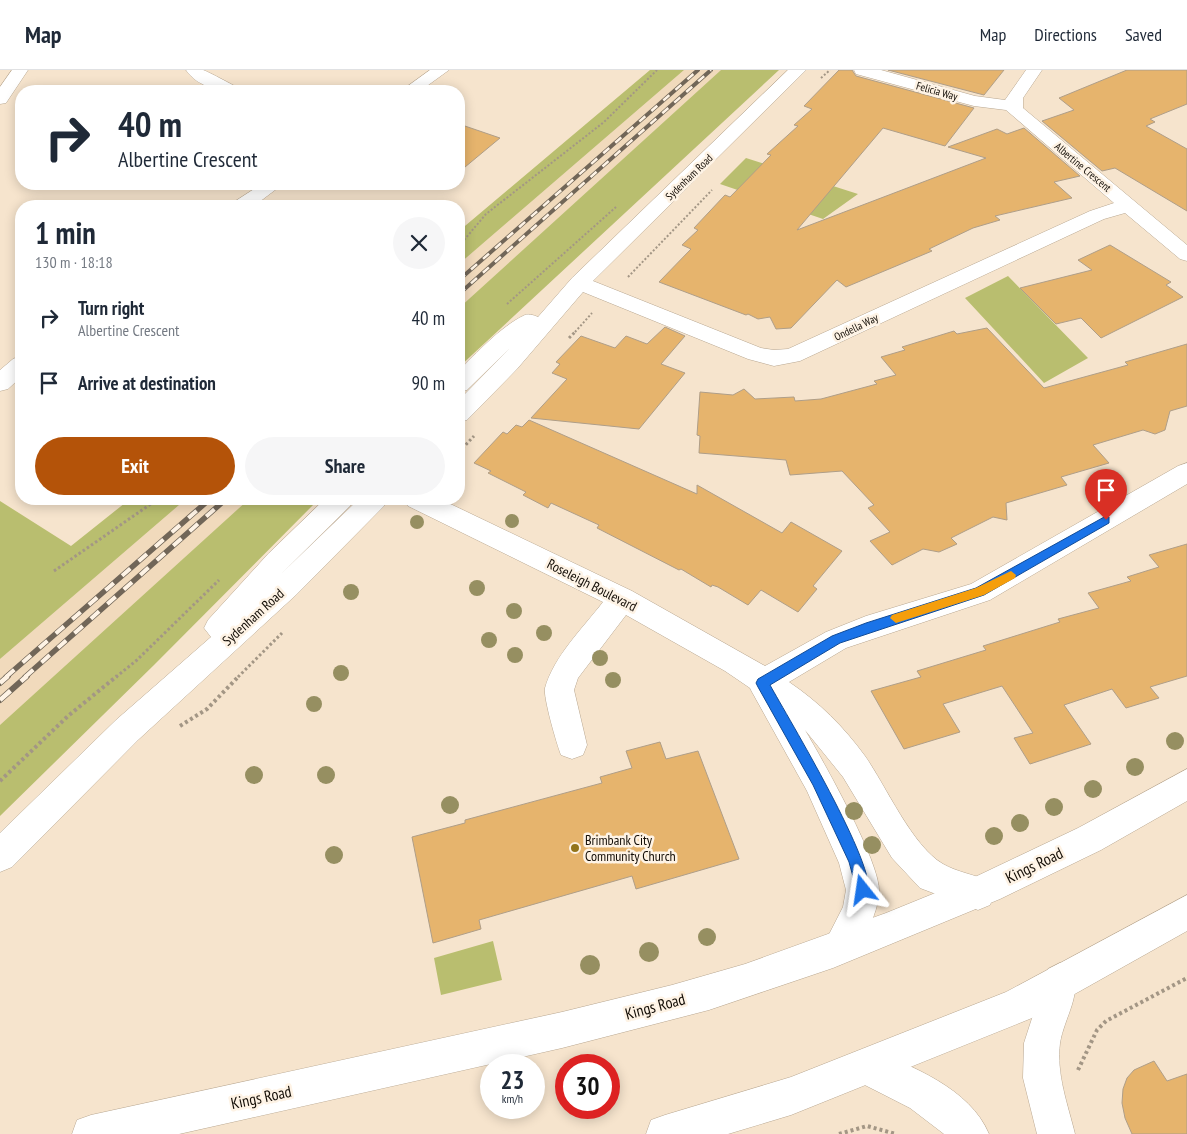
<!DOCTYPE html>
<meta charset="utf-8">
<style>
:root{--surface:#fff;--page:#f6f6f7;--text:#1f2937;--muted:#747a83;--line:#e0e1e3;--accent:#b45309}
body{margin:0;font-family:"PT Sans Narrow",sans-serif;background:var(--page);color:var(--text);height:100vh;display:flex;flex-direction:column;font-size:19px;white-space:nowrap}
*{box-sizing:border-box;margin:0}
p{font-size:16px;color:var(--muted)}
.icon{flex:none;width:28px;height:28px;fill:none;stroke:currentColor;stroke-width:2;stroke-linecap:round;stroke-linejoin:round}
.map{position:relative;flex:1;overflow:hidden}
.panel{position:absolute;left:15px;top:130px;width:450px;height:305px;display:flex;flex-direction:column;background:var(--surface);border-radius:20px;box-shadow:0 2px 12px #0003}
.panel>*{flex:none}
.hud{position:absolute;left:15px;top:15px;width:450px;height:105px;border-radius:20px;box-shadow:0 2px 12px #0003;background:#fff;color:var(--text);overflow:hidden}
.speed{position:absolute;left:480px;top:984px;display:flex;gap:10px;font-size:25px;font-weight:700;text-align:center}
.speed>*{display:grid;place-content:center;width:65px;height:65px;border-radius:50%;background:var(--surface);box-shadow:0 2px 12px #0003;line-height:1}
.speed small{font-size:12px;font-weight:400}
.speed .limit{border:8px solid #d22;background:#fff;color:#111}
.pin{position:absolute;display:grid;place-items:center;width:42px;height:42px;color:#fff;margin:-51px -21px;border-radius:50% 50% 50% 0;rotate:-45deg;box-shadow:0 0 5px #0007}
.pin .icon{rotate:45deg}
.me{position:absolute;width:55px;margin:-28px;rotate:345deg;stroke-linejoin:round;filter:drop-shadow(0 0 4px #0008)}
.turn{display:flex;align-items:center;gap:18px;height:105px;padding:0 20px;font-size:22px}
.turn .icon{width:65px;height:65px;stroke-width:2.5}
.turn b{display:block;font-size:35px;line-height:42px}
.round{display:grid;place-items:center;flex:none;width:52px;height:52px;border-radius:26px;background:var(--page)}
.head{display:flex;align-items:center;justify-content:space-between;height:85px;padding:0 20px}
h1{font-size:30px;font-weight:700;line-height:38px}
.cta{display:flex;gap:10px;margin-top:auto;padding:10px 20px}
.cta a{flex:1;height:58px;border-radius:30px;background:var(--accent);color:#fff;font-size:20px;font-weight:700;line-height:58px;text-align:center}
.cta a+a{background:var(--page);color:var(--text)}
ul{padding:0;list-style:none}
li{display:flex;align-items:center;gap:15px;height:65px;padding:0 20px}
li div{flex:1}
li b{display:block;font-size:19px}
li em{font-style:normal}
header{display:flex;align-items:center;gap:30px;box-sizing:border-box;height:70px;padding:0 25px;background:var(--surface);border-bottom:1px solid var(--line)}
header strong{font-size:24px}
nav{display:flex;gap:28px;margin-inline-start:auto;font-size:18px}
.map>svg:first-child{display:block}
.built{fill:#f1dabc}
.green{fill:#b9be6f}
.building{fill:#e6b46d;stroke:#af9e88}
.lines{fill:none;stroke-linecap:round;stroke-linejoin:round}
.minor-casing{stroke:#b8a791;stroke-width:1}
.major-casing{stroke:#b8a791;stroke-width:1}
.path-far2{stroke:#a39685;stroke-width:2;stroke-dasharray:2 2;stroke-linecap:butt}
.path-far1{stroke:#a39685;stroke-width:3;stroke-dasharray:2.5 2.5;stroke-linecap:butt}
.path{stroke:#a39685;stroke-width:4;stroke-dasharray:3 3;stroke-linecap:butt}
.minor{fill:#fff;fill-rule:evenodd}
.major{fill:#fff;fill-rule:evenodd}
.rail-far2-casing{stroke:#716658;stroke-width:4}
.rail-far1-casing{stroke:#716658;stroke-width:5.5}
.rail-casing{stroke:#716658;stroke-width:6}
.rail-far2{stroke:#fef3e5;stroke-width:2.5;stroke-dasharray:8;stroke-linecap:butt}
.rail-far1{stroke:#fef3e5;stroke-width:4;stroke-dasharray:11;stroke-linecap:butt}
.rail{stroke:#fef3e5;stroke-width:4.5;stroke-dasharray:14;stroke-linecap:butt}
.tree{fill:#968f61}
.route{fill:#1a73e8;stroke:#114b97}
.slow{fill:#f59e0b}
.poi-dot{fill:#93741b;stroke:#fef3e5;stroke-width:2}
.labels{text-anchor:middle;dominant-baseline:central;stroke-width:5;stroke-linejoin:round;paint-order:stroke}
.far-street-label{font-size:11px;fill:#130d06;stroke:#fef3e5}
.street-label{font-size:14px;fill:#130d06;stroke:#fef3e5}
.poi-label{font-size:14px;fill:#130d06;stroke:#fef3e5;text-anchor:start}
.near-street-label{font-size:16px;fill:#130d06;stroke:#fef3e5}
</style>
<header>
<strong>Map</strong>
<nav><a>Map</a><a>Directions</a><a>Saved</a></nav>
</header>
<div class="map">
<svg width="1187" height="1064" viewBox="0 0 1187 1064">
<rect width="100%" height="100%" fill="#f6e4cd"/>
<path class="built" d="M684 0H721L459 238V194Z
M186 429H249L0 655V589Z"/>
<path class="green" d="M650 0H684L459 194V161Z
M721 0H779L459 297V238Z
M746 88 858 124 823 149 720 114Z
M1008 206 1088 288 1044 313 965 228Z
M130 429H186L0 589V431L71 476Z
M249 429H319L154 595 0 746V655Z
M493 871 502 910 441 925 434 888Z"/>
<path class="building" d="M839 0H852L856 6 974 38 945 76 883 58 797 160 986 88 948 77 997 59 1007 64 1024 58 1080 106 1054 112 1072 128 995 146 1000 150 973 158 929 179 932 181 846 217 837 210 791 258 776 259 770 247 758 249 748 244 746 245 659 212 691 179 682 175 698 160 694 158 725 125 730 127 771 85 767 84 798 56 794 55 812 39 804 36Z
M888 0H1004L984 25Z
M1127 0H1187V34L1150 49 1155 52 1146 56 1187 79V141L1115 98 1102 101 1042 51 1074 40 1059 28Z
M459 54 500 68 459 102Z
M1110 175 1171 212 1166 215 1183 227 1101 268 1081 248 1056 254 1020 218 1092 200 1078 190Z
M665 257 685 266 661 294 685 303 639 359 531 348 567 309 552 303 560 294 556 292 581 266 615 278 626 266 647 274Z
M987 258 1044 318 1128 295 1125 292 1187 274V336L1170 341 1165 360 1155 364 1143 360 1093 375 1109 393 1061 407 1067 415 1006 433 1007 450 993 447 951 468 957 474 939 482 923 479 892 495 870 471 890 462 868 438 874 435 842 401 790 405 786 390 699 383 700 366 697 365 700 322 733 325 744 319 755 329 794 327 795 331 821 329 877 314 874 311 896 305 881 287 905 280 902 277 954 261 957 264Z
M529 350 697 424V415L782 463 791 452 842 481 813 516 817 519 798 542 761 520 748 535 718 517 712 515 711 517 681 499 679 500 597 458 599 455 551 433 548 438 523 425 526 422 488 403 491 401 474 393 503 362 507 364 516 355 522 357Z
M1187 474V606L1150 617 1159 628 1126 638 1112 619 1064 635 1091 674 1030 694 1014 668 1033 663 1002 616 943 634 960 662 904 679 871 621 921 607 917 601 986 580 983 576 1060 552 1058 549 1099 538 1088 523 1131 511 1127 507 1159 497 1149 485Z
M660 672 666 689 698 681 739 789 636 819 632 806 479 850 481 859 433 873 412 767 465 753V750L602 713 600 707 632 698 626 681Z
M1154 991 1167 1011 1187 1004V1064H1132L1125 1048 1122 1033 1123 1019 1127 1008 1134 1000Z"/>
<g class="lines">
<defs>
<path id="minor" d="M12 0H28L6 33 0 34V17Z
M186 0C191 0 197 0 203 0 205 0 241 19 243 21 222 22 198 18 186 0Z
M430 0H449L420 21H401Z
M788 0H806L593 211 761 278 774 280 788 279 1090 141 1114 133 1006 40 974 36 856 4 854 0H881L975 26 1005 30 1026 0H1042L1023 28V38L1187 175V191L1180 189 1125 143 1104 149 800 291 774 296 748 289 583 222 517 299 467 350 459 352V330L511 277 467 320 459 322V301C475 284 502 256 523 246 528 243 533 245 538 247L572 208Z
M262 114H283L254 136H231L234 132Z
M21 286V307L8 319 0 321V300L13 289Z
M1187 393V414L990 530 846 578 789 612C820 633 843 656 865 686 886 716 912 776 943 794 957 802 975 805 990 811L995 823 990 835 978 840 920 818 892 788 843 707 805 660C822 689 881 793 879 822 878 839 871 854 863 868 856 881 853 890 839 895L827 890 822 878 843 837 846 820 839 793 807 721 752 622 750 618 725 601 626 545 578 608 574 620 587 675 583 685 572 689 561 685C557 675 543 627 545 618 554 586 583 558 603 532L408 436 404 429H440L632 521 765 596 826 562 866 546 971 514 1178 396Z
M325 429H354L350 436 281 504 359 429H388L384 436 297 524 138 670 12 797 0 802V763L116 650 211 567 204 558 208 550 268 484Z
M1060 893 1072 899C1083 923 1064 948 1060 973 1056 1004 1068 1035 1075 1064H1037L1023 1008 1024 973 1048 899Z
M868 978C911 996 970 1018 989 1064H944L910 1038 855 1010 849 997 855 984Z"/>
<path id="major" d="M1187 699V731L1101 780 1000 829 833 898 709 940 562 978 179 1064H72L77 1050 91 1045 562 942 672 915 745 894 886 843 977 806 1078 758Z
M1187 825V861L1032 948 791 1045 728 1064H646L651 1050 665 1045 791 1007 1006 922Z"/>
</defs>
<use href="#minor" class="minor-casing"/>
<use href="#major" class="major-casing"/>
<path class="path-far2" d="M821 8 830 0
M459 176 486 144 604 52 657 0
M628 207 712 120
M507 234 616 137
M575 262 592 243"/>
<path class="path-far1" d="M569 268 576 261
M459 382 474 366
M54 501 158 429
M116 607 137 590 219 510
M238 607 282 563"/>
<path class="path" d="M180 656 207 639 239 606
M0 711 68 646 117 606
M1078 1000 1097 960 1106 951 1187 908
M839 1064 867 1056 896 1064"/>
<use href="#minor" class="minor"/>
<use href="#major" class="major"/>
<defs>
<path id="rail-far2" d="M459 210 698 0
M459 224 711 0"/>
<path id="rail-far1" d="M6 607 210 429
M25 607 226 429"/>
<path id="rail" d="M0 613 8 606
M0 630 27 606"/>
</defs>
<use href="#rail-far2" class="rail-far2-casing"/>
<use href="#rail-far1" class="rail-far1-casing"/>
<use href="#rail" class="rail-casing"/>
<use href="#rail-far2" class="rail-far2"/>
<use href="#rail-far1" class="rail-far1"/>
<use href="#rail" class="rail"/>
</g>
<g class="tree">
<circle cx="512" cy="451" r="7"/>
<circle cx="417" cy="452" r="7"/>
<circle cx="477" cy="518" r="8"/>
<circle cx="351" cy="522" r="8"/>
<circle cx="514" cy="541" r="8"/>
<circle cx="544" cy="563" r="8"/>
<circle cx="489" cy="570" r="8"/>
<circle cx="515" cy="585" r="8"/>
<circle cx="600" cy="588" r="8"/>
<circle cx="341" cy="603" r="8"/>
<circle cx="613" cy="610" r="8"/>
<circle cx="314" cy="634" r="8"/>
<circle cx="1175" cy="671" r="9"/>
<circle cx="1135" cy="697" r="9"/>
<circle cx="254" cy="705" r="9"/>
<circle cx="326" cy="705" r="9"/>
<circle cx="1093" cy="719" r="9"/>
<circle cx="450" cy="735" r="9"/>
<circle cx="1054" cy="737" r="9"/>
<circle cx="854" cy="741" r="9"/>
<circle cx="1020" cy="753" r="9"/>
<circle cx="994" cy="766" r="9"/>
<circle cx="872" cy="775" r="9"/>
<circle cx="334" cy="785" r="9"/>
<circle cx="707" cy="867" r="9"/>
<circle cx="649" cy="882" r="10"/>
<circle cx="590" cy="895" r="10"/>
</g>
<path class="route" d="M1106 446 1109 447V453L984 525 840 573 770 615C787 646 879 798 868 825L863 827 858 825 849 792 813 715 758 617 756 613 758 609 832 566 866 553 976 518Z"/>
<path class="slow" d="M1011 501 1016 505 1015 508 984 525 896 553 890 548 892 545 976 518Z"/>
<circle class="poi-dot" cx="575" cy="778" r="5"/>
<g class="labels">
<g class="far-street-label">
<text transform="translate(937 21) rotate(16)">Felicia Way</text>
<text transform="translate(1083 97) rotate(40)">Albertine Crescent</text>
<text transform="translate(689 107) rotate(-44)">Sydenham Road</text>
<text transform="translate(856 257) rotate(-26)">Ondella Way</text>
</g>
<g class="street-label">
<text transform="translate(592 515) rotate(27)">Roseleigh Boulevard</text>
<text transform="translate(253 547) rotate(-42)">Sydenham Road</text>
</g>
<g class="poi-label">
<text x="585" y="770">Brimbank City<tspan x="585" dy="16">Community Church</tspan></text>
</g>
<g class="near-street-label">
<text transform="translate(1034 795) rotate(-26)">Kings Road</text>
<text transform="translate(655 936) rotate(-15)">Kings Road</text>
<text transform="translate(261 1027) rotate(-12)">Kings Road</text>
</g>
</g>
</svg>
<div class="speed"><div>23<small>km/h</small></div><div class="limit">30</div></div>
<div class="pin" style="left:1106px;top:450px;background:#d93025"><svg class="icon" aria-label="arrive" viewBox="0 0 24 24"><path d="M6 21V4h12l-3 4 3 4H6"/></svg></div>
<svg class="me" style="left:863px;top:820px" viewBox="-20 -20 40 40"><path d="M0-17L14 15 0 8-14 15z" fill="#1a73e8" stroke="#fff" stroke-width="4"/></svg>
<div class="hud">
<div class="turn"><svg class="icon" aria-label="right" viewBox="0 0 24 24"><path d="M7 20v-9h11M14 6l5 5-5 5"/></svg><div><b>40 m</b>Albertine Crescent</div></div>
</div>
<section class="panel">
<div class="head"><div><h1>1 min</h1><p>130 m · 18:18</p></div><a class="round"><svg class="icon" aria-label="close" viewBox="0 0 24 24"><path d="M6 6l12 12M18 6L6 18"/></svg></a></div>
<ul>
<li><svg class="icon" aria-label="right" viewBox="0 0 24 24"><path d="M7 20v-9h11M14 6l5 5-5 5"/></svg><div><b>Turn right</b><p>Albertine Crescent</p></div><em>40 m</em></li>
<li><svg class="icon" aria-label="arrive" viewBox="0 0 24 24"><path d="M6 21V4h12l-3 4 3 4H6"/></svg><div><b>Arrive at destination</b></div><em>90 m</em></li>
</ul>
<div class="cta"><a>Exit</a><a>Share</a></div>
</section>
</div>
